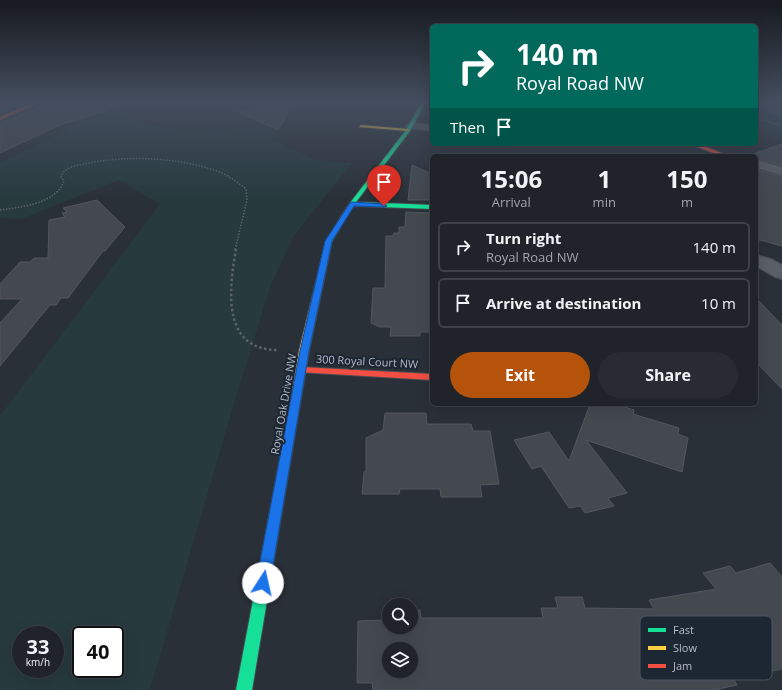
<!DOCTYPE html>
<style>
:root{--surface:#20242a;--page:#282c32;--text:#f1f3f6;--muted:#a2a4a8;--line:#3d4147;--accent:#b45309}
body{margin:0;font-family:"Open Sans",sans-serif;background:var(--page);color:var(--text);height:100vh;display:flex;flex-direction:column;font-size:15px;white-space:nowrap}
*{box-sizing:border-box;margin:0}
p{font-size:13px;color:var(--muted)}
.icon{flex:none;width:22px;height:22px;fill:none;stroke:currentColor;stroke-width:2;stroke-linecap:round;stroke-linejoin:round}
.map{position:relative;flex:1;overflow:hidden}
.panel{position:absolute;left:430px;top:154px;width:328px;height:252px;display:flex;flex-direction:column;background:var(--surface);border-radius:6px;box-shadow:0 4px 16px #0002,0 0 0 1px var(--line)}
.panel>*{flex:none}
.top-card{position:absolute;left:430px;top:24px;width:328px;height:122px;border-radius:6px;box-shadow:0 4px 16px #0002,0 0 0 1px var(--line);background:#00695c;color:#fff;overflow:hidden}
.buttons{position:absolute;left:382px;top:598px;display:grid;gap:8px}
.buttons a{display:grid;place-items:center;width:36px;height:36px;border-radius:50%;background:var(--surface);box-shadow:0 4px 16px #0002,0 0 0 1px var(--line);font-size:20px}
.speed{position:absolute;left:12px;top:626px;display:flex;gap:8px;font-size:20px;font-weight:700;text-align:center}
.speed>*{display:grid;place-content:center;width:52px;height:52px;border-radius:50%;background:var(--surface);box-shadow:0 4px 16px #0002,0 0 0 1px var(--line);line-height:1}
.speed small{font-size:10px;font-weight:400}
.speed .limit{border:2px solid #111;border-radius:6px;background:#fff;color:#111}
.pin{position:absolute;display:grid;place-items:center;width:34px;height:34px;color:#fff;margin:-41px -17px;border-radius:50% 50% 50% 0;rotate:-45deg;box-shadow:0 0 4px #0007}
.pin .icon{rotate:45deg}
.me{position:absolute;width:44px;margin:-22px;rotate:10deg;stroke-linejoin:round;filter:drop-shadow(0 0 3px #0008)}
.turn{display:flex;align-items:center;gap:14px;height:84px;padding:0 20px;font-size:18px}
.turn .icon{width:52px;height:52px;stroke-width:2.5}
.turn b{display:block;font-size:28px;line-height:34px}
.then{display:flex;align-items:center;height:38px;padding:0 20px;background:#0003;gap:8px;font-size:15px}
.eta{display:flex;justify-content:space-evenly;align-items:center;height:68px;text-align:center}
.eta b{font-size:24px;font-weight:700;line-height:28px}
.action{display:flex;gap:8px;margin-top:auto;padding:8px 20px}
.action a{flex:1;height:46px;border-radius:24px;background:var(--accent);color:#fff;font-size:16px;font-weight:700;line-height:46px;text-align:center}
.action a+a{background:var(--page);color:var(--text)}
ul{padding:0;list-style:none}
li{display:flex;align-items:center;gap:12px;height:50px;margin:0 8px 6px;padding:0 12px;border:2px solid var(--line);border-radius:6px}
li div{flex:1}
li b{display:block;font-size:15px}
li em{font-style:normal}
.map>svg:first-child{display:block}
.green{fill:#273a3e;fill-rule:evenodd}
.water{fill:#384963}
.building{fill:#444950;stroke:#52575f;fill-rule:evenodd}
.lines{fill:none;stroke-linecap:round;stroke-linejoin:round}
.street-casing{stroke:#484c53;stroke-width:2}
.fast-casing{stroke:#484c53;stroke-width:2}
.slow-casing{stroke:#484c53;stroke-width:2}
.jam-casing{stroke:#484c53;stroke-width:2}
.path-far1{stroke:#5d636a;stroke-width:1.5;stroke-dasharray:1.5 1.5;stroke-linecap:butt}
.path{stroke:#5d636a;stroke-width:2.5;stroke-dasharray:2.5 2.5;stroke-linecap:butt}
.street{fill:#5a5e66;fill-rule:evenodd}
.fast{fill:#16e098;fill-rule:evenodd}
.slow{fill:#ffcf43;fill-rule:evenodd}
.jam{fill:#f24e42;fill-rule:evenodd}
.route{fill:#1a73e8;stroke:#114b97}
.labels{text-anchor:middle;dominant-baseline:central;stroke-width:4;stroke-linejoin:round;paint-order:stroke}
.street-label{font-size:11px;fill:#b4bcc9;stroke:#1d2633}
.key{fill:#1d2633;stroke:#4a5360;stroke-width:1}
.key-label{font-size:11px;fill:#b4bcc9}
</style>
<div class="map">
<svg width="782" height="690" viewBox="0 0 782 690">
<rect width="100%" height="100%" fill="#2a3038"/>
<path class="green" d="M756 102H782V136L756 128Z
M104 111 128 112 134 122C182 134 224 131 273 125L272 140 318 161 352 163 293 237 271 285 235 400 150 690H0V416L160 204 119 180 21 219 0 218V163ZM21 635H55V669H21ZM81 635H115V669H81Z"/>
<path class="water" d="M756 102H782V117L756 108Z"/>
<path class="building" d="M0 102H26L0 113Z
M45 102H118L119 107 60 125 0 153V123L44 105Z
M264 102H295L278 130 238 112Z
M782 144V165L756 159V153Z
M412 165 432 174V200H408Z
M756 170 782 176V246L756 239Z
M97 200 125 227 105 251H103L68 298H61L56 305H50L0 366V323L22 299H0V284L20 262H30L34 258H48L49 220 65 217 62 213 67 212 63 208Z
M406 212 432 213V332H420V336H390L391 327H380L371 323 373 288H385L386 236H393L394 233H399V227H405Z
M756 298 782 325V389L756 362Z
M590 404H616L634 410 633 414 679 428 678 434 688 438 682 472 586 440 627 493 608 498 614 506 585 513 580 506 569 508 541 466 532 469 514 440 549 432 569 461Z
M385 413H426L427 424H471L473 431H490L499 484 480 485 482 497H441L440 489H400L399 494H362L364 472 366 471V438L383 430Z
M770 563 782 577V669L733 678 737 685 714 690H373L372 683H357L358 621 387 620V611H389V627H411V611L420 610 421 618H543L541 608H558L555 597H582L585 608 654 609 649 600 716 589 703 573 730 566 736 573ZM389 649H411V671H389Z"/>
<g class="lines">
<defs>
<path id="street" d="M411 123 432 125V131L407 128 405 126 407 124Z
M756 160 782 167V175L756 168Z
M756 255 771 259 782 265V279L775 277 756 266Z"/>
<path id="fast" d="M422 102H426L410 131 356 202 432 205V209L354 206 345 219H341L340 218 350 203 406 130Z
M293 412 297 413 298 416 252 690H236L288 416 289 413Z"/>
<path id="slow" d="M361 125 408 129 410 130 408 131 359 127Z
M343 216 346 218 332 241 309 351 298 416 297 419H289L288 416 299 351 326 241 341 217Z"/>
<path id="jam" d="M35 102H41L0 120V117Z
M690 144H697L730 156H722Z
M301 367 432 374V380L298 372 296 370 298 368Z"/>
</defs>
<use href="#street" class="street-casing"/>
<use href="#fast" class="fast-casing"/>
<use href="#slow" class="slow-casing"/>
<use href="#jam" class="jam-casing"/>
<path class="path-far1" d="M756 118 782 126
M0 210C21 207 56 204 64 181L61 177C64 167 75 166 84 164 126 155 176 157 217 171 228 175 237 182 246 189L247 200 235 250"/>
<path class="path" d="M236 249C229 289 221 350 278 350"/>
<use href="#street" class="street"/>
<use href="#fast" class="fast"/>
<use href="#slow" class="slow"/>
<use href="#jam" class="jam"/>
</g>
<linearGradient id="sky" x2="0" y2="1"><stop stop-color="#171a1f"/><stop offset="0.51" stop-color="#444e5e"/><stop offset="1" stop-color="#444e5e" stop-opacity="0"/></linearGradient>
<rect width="782" height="199" fill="url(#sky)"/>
<path class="route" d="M352 202 384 204 387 206 384 207 354 206 332 241 309 351 270 583 268 588 263 590 258 588 256 583 300 351 325 241 350 203Z"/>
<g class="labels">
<g class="street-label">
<text transform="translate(367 361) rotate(3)">300 Royal Court NW</text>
<text transform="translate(283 404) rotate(-80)">Royal Oak Drive NW</text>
</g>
</g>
<rect x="640" y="616" width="132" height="64" rx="6" class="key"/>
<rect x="648" y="628" width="18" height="4" fill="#16e098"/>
<rect x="648" y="646" width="18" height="4" fill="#ffcf43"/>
<rect x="648" y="664" width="18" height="4" fill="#f24e42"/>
<g class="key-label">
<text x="673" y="634">Fast</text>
<text x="673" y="652">Slow</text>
<text x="673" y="670">Jam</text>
</g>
</svg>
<div class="buttons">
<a><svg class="icon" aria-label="search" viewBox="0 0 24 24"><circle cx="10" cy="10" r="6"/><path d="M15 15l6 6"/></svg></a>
<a><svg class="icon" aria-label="layers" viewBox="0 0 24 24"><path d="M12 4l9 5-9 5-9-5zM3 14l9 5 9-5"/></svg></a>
</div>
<div class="speed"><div>33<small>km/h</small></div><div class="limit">40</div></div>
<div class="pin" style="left:384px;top:206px;background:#d93025"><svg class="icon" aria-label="arrive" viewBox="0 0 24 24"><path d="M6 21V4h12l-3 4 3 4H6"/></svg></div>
<svg class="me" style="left:263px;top:583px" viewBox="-20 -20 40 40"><circle r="19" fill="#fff"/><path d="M0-13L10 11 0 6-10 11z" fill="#1a73e8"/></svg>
<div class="top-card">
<div class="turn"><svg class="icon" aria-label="right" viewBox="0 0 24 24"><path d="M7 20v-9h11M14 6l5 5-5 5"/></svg><div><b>140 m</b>Royal Road NW</div></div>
<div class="then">Then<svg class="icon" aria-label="arrive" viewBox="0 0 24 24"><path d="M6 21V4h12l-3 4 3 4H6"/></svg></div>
</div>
<section class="panel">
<div class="eta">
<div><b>15:06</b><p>Arrival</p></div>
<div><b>1</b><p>min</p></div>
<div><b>150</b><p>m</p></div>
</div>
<ul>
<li><svg class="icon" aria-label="right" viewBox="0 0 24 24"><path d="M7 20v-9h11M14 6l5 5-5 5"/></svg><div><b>Turn right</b><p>Royal Road NW</p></div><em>140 m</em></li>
<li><svg class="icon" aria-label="arrive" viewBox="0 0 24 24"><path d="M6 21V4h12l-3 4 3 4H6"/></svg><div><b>Arrive at destination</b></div><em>10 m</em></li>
</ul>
<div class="action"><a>Exit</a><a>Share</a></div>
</section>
</div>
